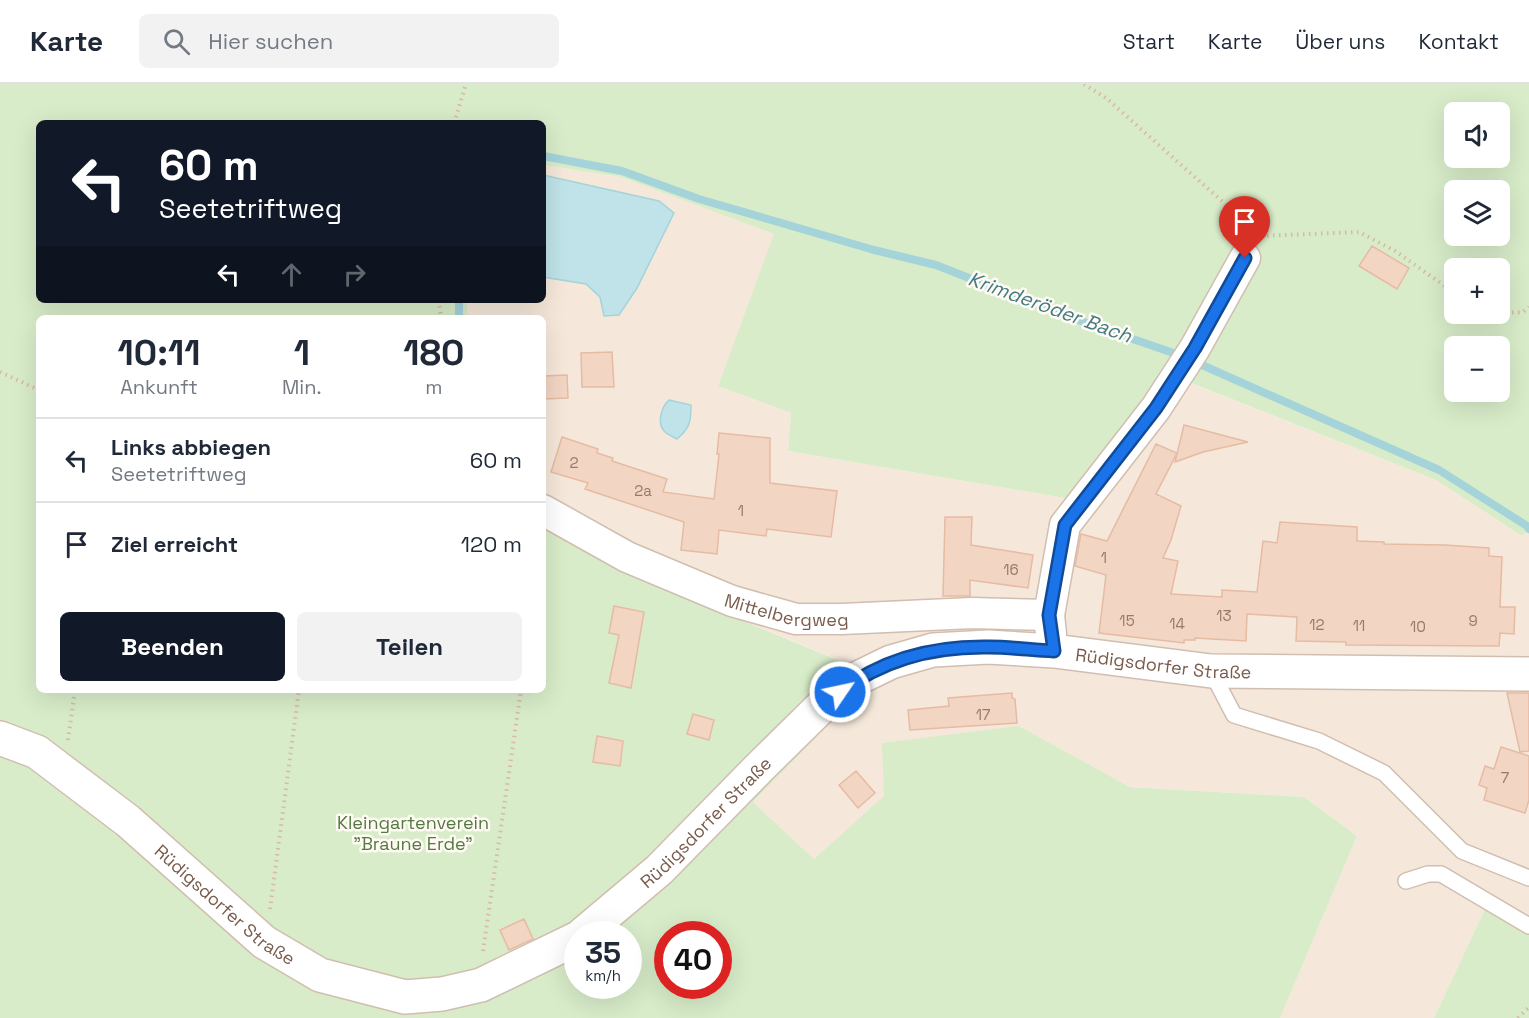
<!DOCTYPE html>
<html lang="de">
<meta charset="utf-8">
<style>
:root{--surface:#fff;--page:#f2f2f3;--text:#1f2937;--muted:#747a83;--line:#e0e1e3;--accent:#111827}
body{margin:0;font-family:"Space Grotesk",sans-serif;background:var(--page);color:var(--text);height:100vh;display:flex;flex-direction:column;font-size:22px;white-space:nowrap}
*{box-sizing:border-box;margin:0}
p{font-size:20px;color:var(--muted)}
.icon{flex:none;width:33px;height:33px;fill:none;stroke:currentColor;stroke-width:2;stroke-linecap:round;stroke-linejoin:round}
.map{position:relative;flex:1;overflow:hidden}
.details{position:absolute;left:36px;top:231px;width:510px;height:378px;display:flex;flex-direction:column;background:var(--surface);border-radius:9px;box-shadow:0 6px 24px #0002}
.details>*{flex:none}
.top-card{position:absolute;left:36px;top:36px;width:510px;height:183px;border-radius:9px;box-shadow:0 6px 24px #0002;background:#111827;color:#fff;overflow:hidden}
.buttons{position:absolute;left:1444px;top:18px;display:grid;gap:12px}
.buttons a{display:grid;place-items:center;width:66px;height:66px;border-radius:9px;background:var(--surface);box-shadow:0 6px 24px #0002;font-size:30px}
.speed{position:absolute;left:564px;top:837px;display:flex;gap:12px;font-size:30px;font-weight:700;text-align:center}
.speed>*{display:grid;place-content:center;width:78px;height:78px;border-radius:50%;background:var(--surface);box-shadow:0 6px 24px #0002;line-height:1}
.speed small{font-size:15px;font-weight:400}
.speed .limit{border:9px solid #d22;background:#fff;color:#111}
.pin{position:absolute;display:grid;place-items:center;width:51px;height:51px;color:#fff;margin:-62px -26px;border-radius:50% 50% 50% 0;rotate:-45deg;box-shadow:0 0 6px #0007}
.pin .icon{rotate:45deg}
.me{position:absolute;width:66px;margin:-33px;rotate:56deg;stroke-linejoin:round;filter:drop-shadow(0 0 4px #0008)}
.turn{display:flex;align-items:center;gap:21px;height:126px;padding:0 24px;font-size:27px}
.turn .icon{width:78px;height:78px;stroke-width:2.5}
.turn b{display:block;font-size:42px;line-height:51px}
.lanes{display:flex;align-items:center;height:57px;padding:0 24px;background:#0003;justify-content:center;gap:30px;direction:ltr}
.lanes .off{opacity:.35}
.eta{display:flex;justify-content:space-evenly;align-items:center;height:102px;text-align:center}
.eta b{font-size:36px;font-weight:700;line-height:42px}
.cta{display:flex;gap:12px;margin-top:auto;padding:12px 24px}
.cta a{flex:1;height:69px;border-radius:9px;background:var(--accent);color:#fff;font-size:24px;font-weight:700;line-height:69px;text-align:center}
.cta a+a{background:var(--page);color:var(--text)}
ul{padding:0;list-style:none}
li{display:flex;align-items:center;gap:18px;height:84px;padding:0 24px;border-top:2px solid var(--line)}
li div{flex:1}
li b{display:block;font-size:22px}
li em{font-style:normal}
header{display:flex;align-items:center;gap:36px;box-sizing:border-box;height:84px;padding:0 30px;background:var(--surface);border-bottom:2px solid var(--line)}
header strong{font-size:28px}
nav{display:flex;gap:33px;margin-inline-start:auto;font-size:21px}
.search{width:420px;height:54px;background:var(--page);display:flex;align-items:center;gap:15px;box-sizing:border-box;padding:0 21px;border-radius:9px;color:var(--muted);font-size:22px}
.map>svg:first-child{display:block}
.residential{fill:#f5e8da}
.green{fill:#d8ecc9;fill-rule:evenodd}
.water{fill:#bfe3e8;stroke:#a5d3da;stroke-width:1.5}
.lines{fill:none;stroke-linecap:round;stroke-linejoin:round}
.stream{stroke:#a5d3da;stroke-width:8}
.building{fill:#f3d5c3;stroke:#e6bba3;stroke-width:1.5}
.service-casing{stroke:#d1beb0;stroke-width:18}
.minor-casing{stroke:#d1beb0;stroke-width:33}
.tertiary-casing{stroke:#d1beb0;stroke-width:36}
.path{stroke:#d9b8a5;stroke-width:4;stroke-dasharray:1.5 4.5;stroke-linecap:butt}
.service{stroke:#fff;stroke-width:15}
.minor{stroke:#fff;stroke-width:30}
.tertiary{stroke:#fff;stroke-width:33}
.route-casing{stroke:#114b97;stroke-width:15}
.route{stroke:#1a73e8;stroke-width:10}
.labels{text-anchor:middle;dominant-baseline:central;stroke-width:5;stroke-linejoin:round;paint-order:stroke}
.number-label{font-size:15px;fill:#987a6a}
.street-label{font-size:18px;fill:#7a5c4d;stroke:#fffaf3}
.park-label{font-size:18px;fill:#537a41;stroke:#fffaf3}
.water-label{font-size:20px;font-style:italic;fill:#437c86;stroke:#fffaf3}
</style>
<header>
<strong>Karte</strong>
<div class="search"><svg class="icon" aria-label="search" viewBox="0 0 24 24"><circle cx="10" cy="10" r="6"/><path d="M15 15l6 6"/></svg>Hier suchen</div>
<nav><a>Start</a><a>Karte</a><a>Über uns</a><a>Kontakt</a></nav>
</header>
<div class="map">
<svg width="1529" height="934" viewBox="0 0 1529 934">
<rect width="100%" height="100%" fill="#fdf6ec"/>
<path class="residential" d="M543 81 621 93 775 150 718 302 791 329 788 367 1077 416 1165 289 1436 396 1522 452 1529 446V850L1485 825 1434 934H1280L1357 752 1304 713 1130 703 1019 642 885 712 814 775 753 718 851 618 890 597 627 489 543 442V234H468L467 216H543Z"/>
<path class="green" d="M0 0H1529V446L1522 452 1436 396 1166 289 1077 416 788 367 791 329 718 302 774 150 621 93 543 81V39H39V216H467L468 234H39V606H543V442L627 489 891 598 851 618 753 718 814 775 884 712 882 659 1019 642 1130 703 1304 713 1357 752 1280 934H0ZM1455 28H1500V74H1455ZM1455 106H1500V152H1455ZM1455 184H1500V230H1455ZM1455 262H1500V308H1455ZM578 850H628V902H578ZM668 850H718V902H668Z
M1485 825 1529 850V934H1434Z"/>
<path class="water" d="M543 91 659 117 674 129 637 204 619 231 604 232 600 213 586 200 543 193Z
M669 316 691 321C691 338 690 344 677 355 673 353 668 351 664 347 657 339 661 323 669 316Z"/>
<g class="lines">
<path class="stream" d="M543 72 622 87 699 115 874 166 936 181 1055 228 1182 272
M459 234V216
M1193 277 1439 386 1527 442 1529 445"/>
</g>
<path class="building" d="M1372 162 1409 184 1397 205 1359 182Z
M612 268 614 303H582L581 269Z
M567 291 568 314 543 315V292Z
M1184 341 1248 358 1203 368 1175 378Z
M719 349 770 354V399L837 407 831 453 767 445 766 452 719 446 717 470 681 466 684 438 585 405 588 399 551 388 562 353 598 365 597 369 613 374 612 377 667 395 663 408 714 415 719 370H717Z
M1156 360 1177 369 1156 410 1181 422 1171 456 1163 474 1178 477 1171 510 1222 513V506L1257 508 1263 457 1277 459 1280 438 1357 443V457L1384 458V460L1445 461 1489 464V472L1502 473 1500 523H1515L1514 550 1500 549 1499 562 1346 561V558L1296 557 1297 533 1247 530 1246 557 1195 554V556H1184V559L1099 549 1106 491 1075 482 1081 450 1107 457Z
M945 433H972L971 461 1033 471 1028 504 970 496V512H943Z
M614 522 644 528 631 604 609 599 619 551 609 549Z
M1012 609V614L1015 615 1017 639 910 646 908 626 949 622 948 614Z
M1507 609H1529V667L1520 668Z
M693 630 714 636 709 656 687 650Z
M597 652 623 657 620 682 593 678Z
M1501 663 1529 672V716L1525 729 1484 716 1487 704 1479 701 1485 682 1494 685Z
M856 687 875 709 858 724 839 701Z
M524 835 533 855 509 866 500 846Z"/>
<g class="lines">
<defs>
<path id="service" d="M1211 587 1234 631 1319 657 1384 689 1462 767 1529 794
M1406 797 1428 790H1441L1529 842"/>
<g id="minor">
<path id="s1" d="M543 426 627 473 732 517 796 535H842L972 529 1049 531"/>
<path d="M1051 550 1049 531 1065 441 1156 324 1195 264 1245 174"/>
</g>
<g id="tertiary">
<path id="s2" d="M0 654 37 668 128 737 264 858 320 891 405 913 442 910 481 901 578 854"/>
<path id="s3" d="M583 850 659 786 760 683 824 620 856 595 891 578 933 566 988 563 1054 567 1211 587 1529 590"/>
</g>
</defs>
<use href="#service" class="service-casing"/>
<use href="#minor" class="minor-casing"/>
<use href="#tertiary" class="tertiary-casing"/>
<path class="path" d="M1084 0 1106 14 1224 119 1244 147
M454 39 466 0
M1261 152 1359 148 1395 167 1455 209
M439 216 441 234
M1500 229 1523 228 1529 223
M0 288 39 306
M68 656 75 606
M270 825 299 606
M483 867 521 606
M1518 934 1529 923"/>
<use href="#service" class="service"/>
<use href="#minor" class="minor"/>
<use href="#tertiary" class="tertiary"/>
</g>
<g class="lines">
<defs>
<path id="route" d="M840 608C884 574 934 562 989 563 1010 563 1032 566 1054 567L1049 531 1065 441 1156 324 1195 264 1245 174"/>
</defs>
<use href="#route" class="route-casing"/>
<use href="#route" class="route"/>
</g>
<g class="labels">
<g class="number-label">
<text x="574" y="378">2</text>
<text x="643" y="406">2a</text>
<text x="741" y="426">1</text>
<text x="1104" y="473">1</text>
<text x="1011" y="485">16</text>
<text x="1224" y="531">13</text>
<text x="1127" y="536">15</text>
<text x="1473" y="536">9</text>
<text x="1177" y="539">14</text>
<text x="1317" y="540">12</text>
<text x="1359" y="541">11</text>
<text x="1418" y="542">10</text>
<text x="983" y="630">17</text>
<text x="1505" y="693">7</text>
</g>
<g class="street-label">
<text stroke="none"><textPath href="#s1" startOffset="266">Mittelbergweg</textPath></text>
<text stroke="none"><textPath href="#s3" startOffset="688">Rüdigsdorfer Straße</textPath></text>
<text stroke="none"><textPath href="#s3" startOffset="166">Rüdigsdorfer Straße</textPath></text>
<text stroke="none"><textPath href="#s2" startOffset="282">Rüdigsdorfer Straße</textPath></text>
</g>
<g class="park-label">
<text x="413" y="738">Kleingartenverein<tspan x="413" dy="21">"Braune Erde"</tspan></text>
</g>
<g class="water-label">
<text transform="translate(1050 223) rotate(20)">Krimderöder Bach</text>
</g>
</g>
</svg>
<div class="buttons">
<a><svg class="icon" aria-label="sound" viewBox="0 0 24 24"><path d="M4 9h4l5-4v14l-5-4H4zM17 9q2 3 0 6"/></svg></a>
<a><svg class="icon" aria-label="layers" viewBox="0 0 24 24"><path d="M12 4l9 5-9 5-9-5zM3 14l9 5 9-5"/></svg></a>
<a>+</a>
<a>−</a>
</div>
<div class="speed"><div>35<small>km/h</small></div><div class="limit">40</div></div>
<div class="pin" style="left:1245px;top:174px;background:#d93025"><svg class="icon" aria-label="arrive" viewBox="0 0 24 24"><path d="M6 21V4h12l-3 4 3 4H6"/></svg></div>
<svg class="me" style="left:840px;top:608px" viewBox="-20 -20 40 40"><circle r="17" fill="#1a73e8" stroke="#fff" stroke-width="3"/><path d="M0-11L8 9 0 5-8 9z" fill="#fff"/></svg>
<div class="top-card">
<div class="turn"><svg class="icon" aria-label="left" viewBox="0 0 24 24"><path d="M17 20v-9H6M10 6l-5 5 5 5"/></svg><div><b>60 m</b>Seetetriftweg</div></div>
<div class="lanes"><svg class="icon" aria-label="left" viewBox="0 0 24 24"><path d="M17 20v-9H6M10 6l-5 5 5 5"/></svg><svg class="icon off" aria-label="ahead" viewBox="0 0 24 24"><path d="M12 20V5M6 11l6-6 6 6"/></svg><svg class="icon off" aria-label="right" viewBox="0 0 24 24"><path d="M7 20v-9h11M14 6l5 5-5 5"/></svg></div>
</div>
<section class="details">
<div class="eta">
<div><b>10:11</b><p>Ankunft</p></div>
<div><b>1</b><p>Min.</p></div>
<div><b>180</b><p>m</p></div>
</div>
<ul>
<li><svg class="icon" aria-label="left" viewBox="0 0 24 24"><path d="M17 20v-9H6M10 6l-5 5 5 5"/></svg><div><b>Links abbiegen</b><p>Seetetriftweg</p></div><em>60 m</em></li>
<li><svg class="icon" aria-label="arrive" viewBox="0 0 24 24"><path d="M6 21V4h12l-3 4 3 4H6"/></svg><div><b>Ziel erreicht</b></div><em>120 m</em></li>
</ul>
<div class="cta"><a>Beenden</a><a>Teilen</a></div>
</section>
</div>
